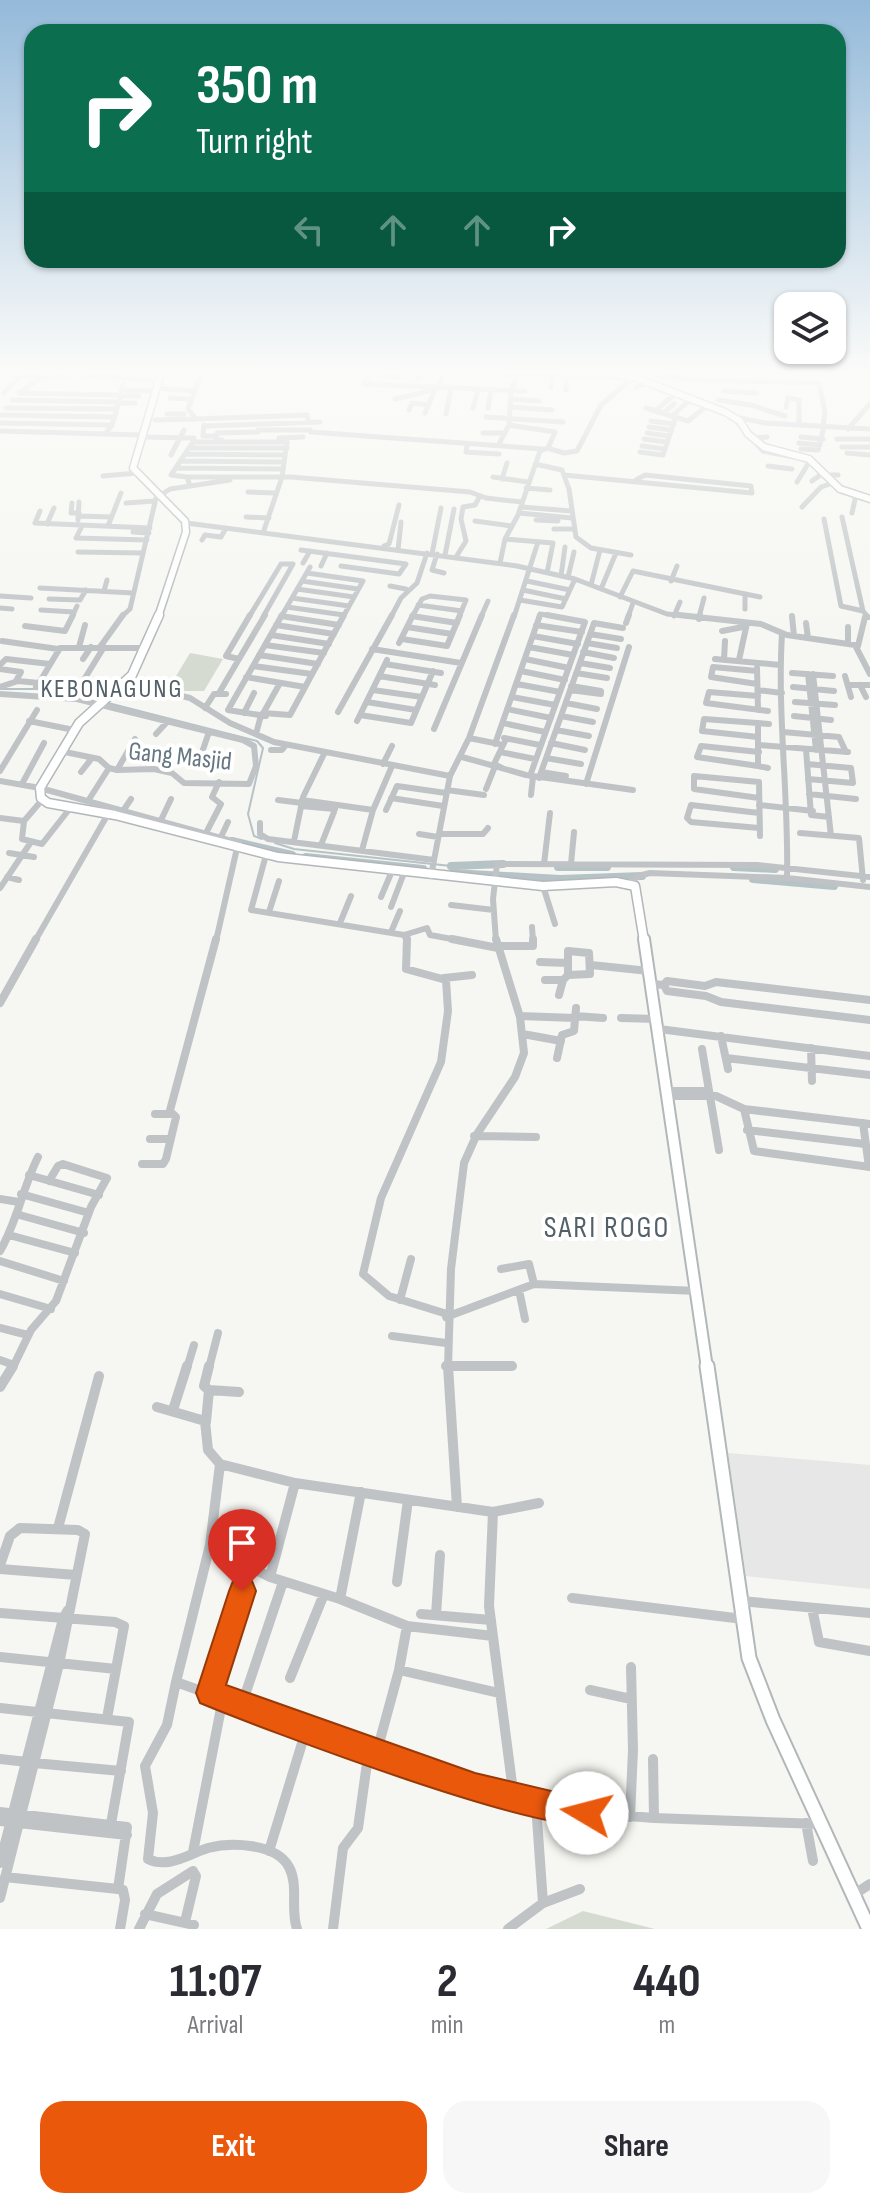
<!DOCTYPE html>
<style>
:root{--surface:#fff;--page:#f7f7f7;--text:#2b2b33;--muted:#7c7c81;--accent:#ea580c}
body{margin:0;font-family:"Sofia Sans Condensed",sans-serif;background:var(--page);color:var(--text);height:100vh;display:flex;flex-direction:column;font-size:30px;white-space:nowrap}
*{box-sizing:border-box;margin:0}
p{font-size:26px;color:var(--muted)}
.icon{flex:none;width:44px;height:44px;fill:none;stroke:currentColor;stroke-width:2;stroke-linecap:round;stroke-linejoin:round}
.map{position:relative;height:1929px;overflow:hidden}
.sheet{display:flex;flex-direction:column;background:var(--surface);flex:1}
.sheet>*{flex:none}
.guide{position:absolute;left:24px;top:24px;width:822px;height:244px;border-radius:24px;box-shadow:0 2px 6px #0004;background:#0b6e4f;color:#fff;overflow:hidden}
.fabs{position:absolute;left:774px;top:292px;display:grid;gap:16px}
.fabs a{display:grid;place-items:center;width:72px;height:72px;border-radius:16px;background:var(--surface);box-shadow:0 2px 6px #0004;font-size:40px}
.pin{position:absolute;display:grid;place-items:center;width:68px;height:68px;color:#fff;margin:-82px -34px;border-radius:50% 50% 50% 0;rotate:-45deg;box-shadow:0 0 8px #0007}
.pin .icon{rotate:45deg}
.me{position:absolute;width:88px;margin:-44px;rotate:278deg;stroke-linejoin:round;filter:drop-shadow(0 0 6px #0008)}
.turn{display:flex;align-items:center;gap:28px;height:168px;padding:0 40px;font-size:36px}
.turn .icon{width:104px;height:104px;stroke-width:2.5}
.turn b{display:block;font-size:56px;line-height:68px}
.lanes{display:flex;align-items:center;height:76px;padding:0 40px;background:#0003;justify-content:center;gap:40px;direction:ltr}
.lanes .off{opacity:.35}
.eta{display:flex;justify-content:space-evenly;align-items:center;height:136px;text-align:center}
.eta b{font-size:48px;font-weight:700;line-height:56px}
.cta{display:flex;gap:16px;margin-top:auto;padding:16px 40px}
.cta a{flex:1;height:92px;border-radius:24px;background:var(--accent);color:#fff;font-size:32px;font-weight:700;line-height:92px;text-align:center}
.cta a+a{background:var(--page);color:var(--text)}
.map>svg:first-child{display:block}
.built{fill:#e6e7e6}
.green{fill:#d6dbd2}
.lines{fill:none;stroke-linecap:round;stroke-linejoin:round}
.stream{stroke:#b6c3c6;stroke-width:2}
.river{stroke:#b6c3c6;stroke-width:8}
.major-far3-casing{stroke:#b2b7ba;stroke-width:9}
.major-far2-casing{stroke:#b2b7ba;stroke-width:11}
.major-far1-casing{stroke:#b2b7ba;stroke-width:14}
.major-casing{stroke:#b2b7ba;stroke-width:17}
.minor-far3{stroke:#bfc3c6;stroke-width:5}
.minor-far2{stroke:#bfc3c6;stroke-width:6}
.minor-far1{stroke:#bfc3c6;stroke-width:8}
.minor{stroke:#bfc3c6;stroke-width:10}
.major-far3{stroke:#fff;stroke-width:6}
.major-far2{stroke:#fff;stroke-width:8}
.major-far1{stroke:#fff;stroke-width:10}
.major{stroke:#fff;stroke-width:13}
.route{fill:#ea580c;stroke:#983908;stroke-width:2}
.labels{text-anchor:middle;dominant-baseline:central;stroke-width:8;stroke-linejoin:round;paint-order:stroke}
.far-quarter-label{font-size:26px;letter-spacing:2px;fill:#536068;stroke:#fff}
.street-label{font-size:26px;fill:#667783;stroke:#fff}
.quarter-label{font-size:30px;letter-spacing:2px;fill:#536068;stroke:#fff}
</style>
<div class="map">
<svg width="870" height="1929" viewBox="0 0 870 1929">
<rect width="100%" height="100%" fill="#f6f6f2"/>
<path class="built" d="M728 1453 870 1465V1589L746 1576Z"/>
<path class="green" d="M190 653 223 659 204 691H185L170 686Z
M583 1911 655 1929H546Z"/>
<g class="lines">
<path class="stream" d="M1 689H35
M45 691 70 696
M108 703 257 741 263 748 248 814 254 836 262 839
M275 843 294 849 451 866"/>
<path class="river" d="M232 841 292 855
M306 857 423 869
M451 866 503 864
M558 867H607
M734 867 775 869
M453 873 560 879 642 876
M753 879 834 886"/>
<defs>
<path id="major-far3" d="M487 370 611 374 636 378 725 412 740 421 748 434 764 447 809 459 840 489 870 499
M158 617 186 532 185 521 133 468 162 370"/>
<path id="major-far2" d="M159 615 132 675 79 723 40 788 41 798 48 803 115 815 278 857 543 886 616 882 635 886 644 941"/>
<path id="major-far1" d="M644 939 707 1368"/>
<path id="major" d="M707 1366 749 1658 773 1720 869 1929"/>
</defs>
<use href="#major-far3" class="major-far3-casing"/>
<use href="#major-far2" class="major-far2-casing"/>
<use href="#major-far1" class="major-far1-casing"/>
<use href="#major" class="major-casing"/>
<path class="minor-far3" d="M199 370 200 377 188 409 196 419 307 415 308 422
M371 370 364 384 525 391
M0 373 41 378
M370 373 399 377
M566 373V390
M641 373 696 380 819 383 825 412 823 427
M161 374H180
M507 375 541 372
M42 378 73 374 159 381
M418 379 423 370
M123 384 121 390 156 391
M551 387 552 373
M637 387 649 383
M156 388 196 391
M439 388 443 370
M724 391 757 393
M4 393 25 370
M19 393 121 395 112 425 106 433
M19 393 52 370
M121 396H139
M170 398 192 399
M395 399 432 390
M510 399 539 401
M12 400 119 402
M718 400 751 405 785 416
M119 403H135
M510 407 552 410
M786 407 788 398 799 400V425
M6 408 117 409
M473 408 478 390
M488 408 491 391
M646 408 688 421 708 405
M409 410 412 403 429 405
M655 411 676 393
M425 413 435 389
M663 413 674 404
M167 414H184
M446 414 451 388
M1 415 115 417
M486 417 563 422
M735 417 765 423 870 429
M155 420 196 419
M651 421 674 424
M736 421 763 451 799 458
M0 423 112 425
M204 425 203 436H216
M204 426 320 422
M649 427 672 430
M848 429 870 404
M258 430H310
M0 431 142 435
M311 432 543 449
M483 433H505
M647 433 669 436
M142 437 194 438
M801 437 823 439
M279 438 303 437
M752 438 767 437
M644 439 667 442
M837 439H870
M222 440H216L217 433 258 432
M799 443 820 445
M467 444 466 452 499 454
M499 444 509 425
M642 446 665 449
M842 447H870
M189 448H287
M547 448 564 453 577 451 601 405 636 375
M801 449 818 450 824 427
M640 452 663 455 675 419 672 416 690 400
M847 453 870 455
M185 454 285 455
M171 455 184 430
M180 461 283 462
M535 464 562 470 569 489 576 537 591 548 631 555
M768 466 792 469
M176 468 282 469
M564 475 752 493 751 486 645 475 636 480
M825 475H838
M103 476 137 473
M187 477H291L470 492 486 498 522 502
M493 477 528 482
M502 479 507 463
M812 481 823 473
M797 482 808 464 814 463
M190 486 187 477 171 475 193 442H287L282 477 263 533
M526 488 550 490
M248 492 275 493
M72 503 71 513H79
M126 503 155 501
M521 507 571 511
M802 507 821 487 833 483
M40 511 35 523 150 528
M519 513 572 518
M852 513 856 495
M79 516 111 517
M246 517 269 518
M842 517 863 611 868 617
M824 519 841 606 863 611
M78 520 79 502
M536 520 558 521
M475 521 512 526
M186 523 517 566 575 579 667 614 698 617
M47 524 54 508
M82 526 76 538 147 540
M108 526 121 493
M554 529H573
M133 532 149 533
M505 539 553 543 547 573
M202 540 205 535 221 537 226 528
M384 546 389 544 399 505
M301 550 406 564 399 574 341 566
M398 550 401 522
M78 552 143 553
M432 554 441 508
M437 554 432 570 444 573
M445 555 454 509
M456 557 466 541 461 519 463 507 475 505 480 496
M303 563 310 551
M500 563 505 539 518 515 540 451 548 448 555 432 509 425 511 392 518 371
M321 566 327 553
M307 573 363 581 343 617
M561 576 565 547
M568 577 574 552
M302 581 358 589
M527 581 570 590
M671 581 677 566
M591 585 600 550
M390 586 406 589
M40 588 133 593
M297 589 354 597
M601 589 616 553
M523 590 566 599
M104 591 107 580
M0 596 31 598
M745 596V609
M620 597 633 571 760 597
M292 598 349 606
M49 599 80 600 86 590
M520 600 562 607 575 579
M418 605 462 611
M287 607 344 615
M0 608 12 609
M41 610 74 612
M281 616 289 617
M412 616 420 617
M674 616 680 602
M72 617 77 606
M121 617 130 609 156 498 170 489 230 480
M249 617 281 564H293L263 617
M281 617 310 567
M391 617 401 598 417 583 427 553
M412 617 422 599 430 596 466 600 459 617
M481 617 488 601
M514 617 538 542
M539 617 540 614 559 617
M628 617 633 603
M699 617 704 598
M865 617H868"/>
<path class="minor-far2" d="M679 615 761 624 787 635 855 645 870 674
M281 616 339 625
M412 616 457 623
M792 616 794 636
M699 619 700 615
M626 623 629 615
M806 623 808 638
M276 625 334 634
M536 625 582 632
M25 626 65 631 73 615
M407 627 452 634
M848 627V644
M722 631 743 627
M590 634 621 639
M782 634C777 715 789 797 787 878
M271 635 329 644
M533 636 578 644
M402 639 447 646 460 615
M2 641 58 649
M399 643 413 615
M587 643 617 648
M265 645 324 653
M858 646 865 617H868
M79 647 85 625
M100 647 123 615
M529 647 573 655
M372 649 461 663
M583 652 614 658
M259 655 318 664
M83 659 91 647
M239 659 226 656 250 615
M239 659 265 615
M525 659 569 668
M715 659 780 665
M724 660 725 641
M739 660 747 623
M580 663 610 668
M385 664 441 673
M0 665 6 659 50 664
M253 666 312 674
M757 668 758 710
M0 669 21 672 16 681
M521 671 565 680
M757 671 713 667 711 677 757 684
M576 673 607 678
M792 673 833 676
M808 674 816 750
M813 674 831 836
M379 676 435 685
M845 676 851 697
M246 677 305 687
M39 683 36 687 77 691 104 647
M127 683 190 698 230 723 274 742 450 776
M517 684 560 692
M849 685H870
M860 685 866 697
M0 687 18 681 39 683 60 648H144
M793 687 834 691
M373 690 422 697
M570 690 601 694V691L571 686
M758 690 782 693
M219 693 239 659
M0 694 77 699 243 740 254 746 256 766 249 784 184 783 172 773 154 769 117 770 109 768 99 759 60 751
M758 696 709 692 706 703 768 711
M512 697 555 705
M367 702 416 710
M795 702 835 705
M566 703 597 709
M205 708 214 694H226
M507 709 551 718
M338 712 392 615
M244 713 254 693
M263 713 290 715 344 615
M360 715 411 723 433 671
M266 716 228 710 282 615
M561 716 593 722
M794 716 831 720
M29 721 74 730
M357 721 387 660
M503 723 545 732
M758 723V766L768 768
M434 729 482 615
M556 730 589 736
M209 732 198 764H223
M783 732 839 737 846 752
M156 734 167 722
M256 734 260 719 280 683
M758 737 702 731 704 719 769 724
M469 738 499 744
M504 738 540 745
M551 743 585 750
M495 744 540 615
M759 745 848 752
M806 749 811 815 829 817
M271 750H282L286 745
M500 752 535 759
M462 757 526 775 633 790
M546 758 581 764
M383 764 392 746
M807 764 851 768 853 783 808 779
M758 766 697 757 701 746 759 752
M502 768 494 764 506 739
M117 770 135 739
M0 771 37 710
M81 772 92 758
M541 772 566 776
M530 776 585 622 547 615
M539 778 594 623 623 628
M0 781 40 788 239 843
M22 784 44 743
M586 784 629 647
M486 789 494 769
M447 790 484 795
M809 794 856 799
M531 795 533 777
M391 798 443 806
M759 798 694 789V776L759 782 760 836
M278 800 302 803
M302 800 373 810
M88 801 109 768
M759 805 813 811
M301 806 335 809
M386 810 397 786 446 793
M123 811 131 799
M759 813 691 805 687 818 691 822 759 828
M0 818 24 821 42 800
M161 820 171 799
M24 821 22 839 42 844 71 807
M260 823V834L268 839 434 860
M206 833 221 804 212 797 219 782
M800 833 859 838 863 880
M419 834 438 837
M439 834H483L488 828
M221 837 228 822
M294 841 303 797 324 754
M321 845 334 812
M362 850 373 810 392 766
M9 853 34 857
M266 855 251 910 404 935 427 928 430 935 463 941
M544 864 550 813
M571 864 574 832
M431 876 450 776 469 738 514 615
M7 877 19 880
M630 883 638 876 650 873 787 878 870 887
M543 886 555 924
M0 888 31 842
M381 897 392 871
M451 905 494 910
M391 907 404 873
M269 912 279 881
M340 923 351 896
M532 927 533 941
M391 932 400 911
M404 935 407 941
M35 941 108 814
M216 941 237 848
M496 941 493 899 497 864 757 865 870 877"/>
<path class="minor-far1" d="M407 939 406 969 446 980 448 1011 441 1062 381 1198 363 1274 389 1296 447 1314
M452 939 498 948
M498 946H533V939
M568 951 589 953 590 974 568 975Z
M540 962 568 963
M591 965 649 971
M444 978 472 975
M545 980H563
M652 984 664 985 667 981 705 986 716 982 870 1000
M664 985 667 991 706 996 721 1002 870 1020
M559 995 563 980 568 975
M0 1003 36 939
M520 1016 575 1018
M575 1016 603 1018
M621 1018 657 1019
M659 1029 870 1056
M523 1034 561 1041
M721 1036 728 1069
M811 1048 812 1081
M702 1049 719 1150
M557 1058 562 1035 574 1031 576 1008
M726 1058 870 1075
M667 1091H709
M668 1096H716L744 1109 870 1124
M744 1109 754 1151 870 1167
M169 1114 216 939
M863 1123 869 1167
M747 1130 865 1144
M474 1136 536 1137
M150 1139H170
M142 1164H163L166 1159 176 1117 173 1114H155
M29 1175 99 1195
M21 1194 89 1213
M0 1199 19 1202
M16 1214 84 1233
M9 1235 75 1253
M0 1251C17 1222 23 1187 38 1157
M0 1261 64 1281
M501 1269 529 1264 534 1284
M519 1290 525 1319
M0 1294 51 1309
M400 1300 411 1259
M446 1317 534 1284 697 1291
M0 1328 28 1335
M392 1336 446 1343
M0 1360 14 1365 31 1330 56 1301 91 1207 107 1178 63 1164 58 1166 49 1181
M446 1366H512
M12 1368 14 1365
M187 1368 194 1345
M209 1368 218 1333
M448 1368 451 1269 464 1163 477 1134 515 1077 524 1053 520 1017 496 939"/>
<path class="minor" d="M446 1366H512
M448 1366 457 1507
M0 1387 13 1366
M209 1390 239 1392
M157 1407 205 1421 208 1450 220 1464 210 1545 176 1682 475 1788 536 1805 566 1811 654 1818 821 1824
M173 1410 187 1366
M206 1422 209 1390 204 1386 209 1366
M220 1464 295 1483 493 1512 489 1606 514 1799
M295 1483 270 1577 340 1599 407 1626 399 1670 377 1751
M493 1512 539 1503
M58 1528 99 1376
M0 1565 10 1536 20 1528 78 1530 85 1534 59 1664 0 1898
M0 1569 76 1575
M397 1582 408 1500
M572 1598 743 1619
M340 1599 361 1492
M741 1601 870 1613
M812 1608 819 1642 870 1651
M0 1613 115 1622 124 1626 107 1718
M421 1614 491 1620
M436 1615 440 1555
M407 1626 493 1636
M0 1657 116 1669
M399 1670 499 1693
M290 1678 324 1594
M176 1682 167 1725 145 1766 153 1813 148 1859C168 1869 189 1854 208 1848 231 1842 276 1843 289 1867 299 1886 290 1909 297 1929
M590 1690 631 1699
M210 1693 248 1572 254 1569 270 1577
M242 1704 283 1582
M0 1708 129 1722 111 1824
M0 1759 27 1762
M653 1759 654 1818
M34 1763 121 1771
M536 1805 543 1903
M0 1812 127 1827 118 1889 123 1890 125 1900 120 1929
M630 1817 633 1750 631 1667
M0 1821 127 1835
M806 1823 813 1861
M269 1851 307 1727
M193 1852 223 1698
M0 1863 63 1619 68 1610
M5 1877 118 1889
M853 1895 870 1884
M145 1914 194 1925
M139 1929 157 1894 193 1871 196 1876 185 1922
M333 1929 343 1848 358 1828 369 1749
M508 1929 543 1903 580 1889"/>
<use href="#major-far3" class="major-far3"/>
<use href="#major-far2" class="major-far2"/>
<use href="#major-far1" class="major-far1"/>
<use href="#major" class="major"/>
</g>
<linearGradient id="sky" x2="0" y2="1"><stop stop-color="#94bada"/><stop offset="0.58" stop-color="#fbfbf9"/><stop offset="1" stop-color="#fbfbf9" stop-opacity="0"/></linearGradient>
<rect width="870" height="640" fill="url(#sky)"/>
<path class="route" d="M242 1578 252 1581 256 1591 226 1685 475 1773 598 1802 602 1813 598 1823C555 1841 258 1727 200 1703L196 1693 229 1591 233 1581Z"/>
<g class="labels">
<g class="far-quarter-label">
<text x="112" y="689">KEBONAGUNG</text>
</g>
<g class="street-label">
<text transform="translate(180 757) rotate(6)">Gang Masjid</text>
</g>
<g class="quarter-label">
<text x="607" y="1228">SARI ROGO</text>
</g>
</g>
</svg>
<div class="fabs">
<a><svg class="icon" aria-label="layers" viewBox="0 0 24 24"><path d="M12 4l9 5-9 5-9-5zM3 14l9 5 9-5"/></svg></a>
</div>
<div class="pin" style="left:242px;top:1591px;background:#d93025"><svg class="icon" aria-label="arrive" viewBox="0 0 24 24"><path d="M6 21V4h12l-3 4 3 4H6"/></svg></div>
<svg class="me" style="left:587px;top:1813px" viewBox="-20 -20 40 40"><circle r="19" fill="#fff"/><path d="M0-13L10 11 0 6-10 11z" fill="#ea580c"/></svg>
<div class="guide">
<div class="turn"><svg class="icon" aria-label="right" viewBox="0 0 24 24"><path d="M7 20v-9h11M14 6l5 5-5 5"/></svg><div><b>350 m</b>Turn right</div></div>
<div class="lanes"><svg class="icon off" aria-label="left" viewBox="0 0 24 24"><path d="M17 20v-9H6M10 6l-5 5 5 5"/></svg><svg class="icon off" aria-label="ahead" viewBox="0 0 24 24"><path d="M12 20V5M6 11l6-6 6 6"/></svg><svg class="icon off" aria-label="ahead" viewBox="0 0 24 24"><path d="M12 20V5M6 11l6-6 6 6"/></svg><svg class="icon" aria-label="right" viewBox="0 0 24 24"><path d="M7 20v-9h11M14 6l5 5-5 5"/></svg></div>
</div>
</div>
<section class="sheet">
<div class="eta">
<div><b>11:07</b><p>Arrival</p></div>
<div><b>2</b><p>min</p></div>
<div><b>440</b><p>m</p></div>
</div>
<div class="cta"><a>Exit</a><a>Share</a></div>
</section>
